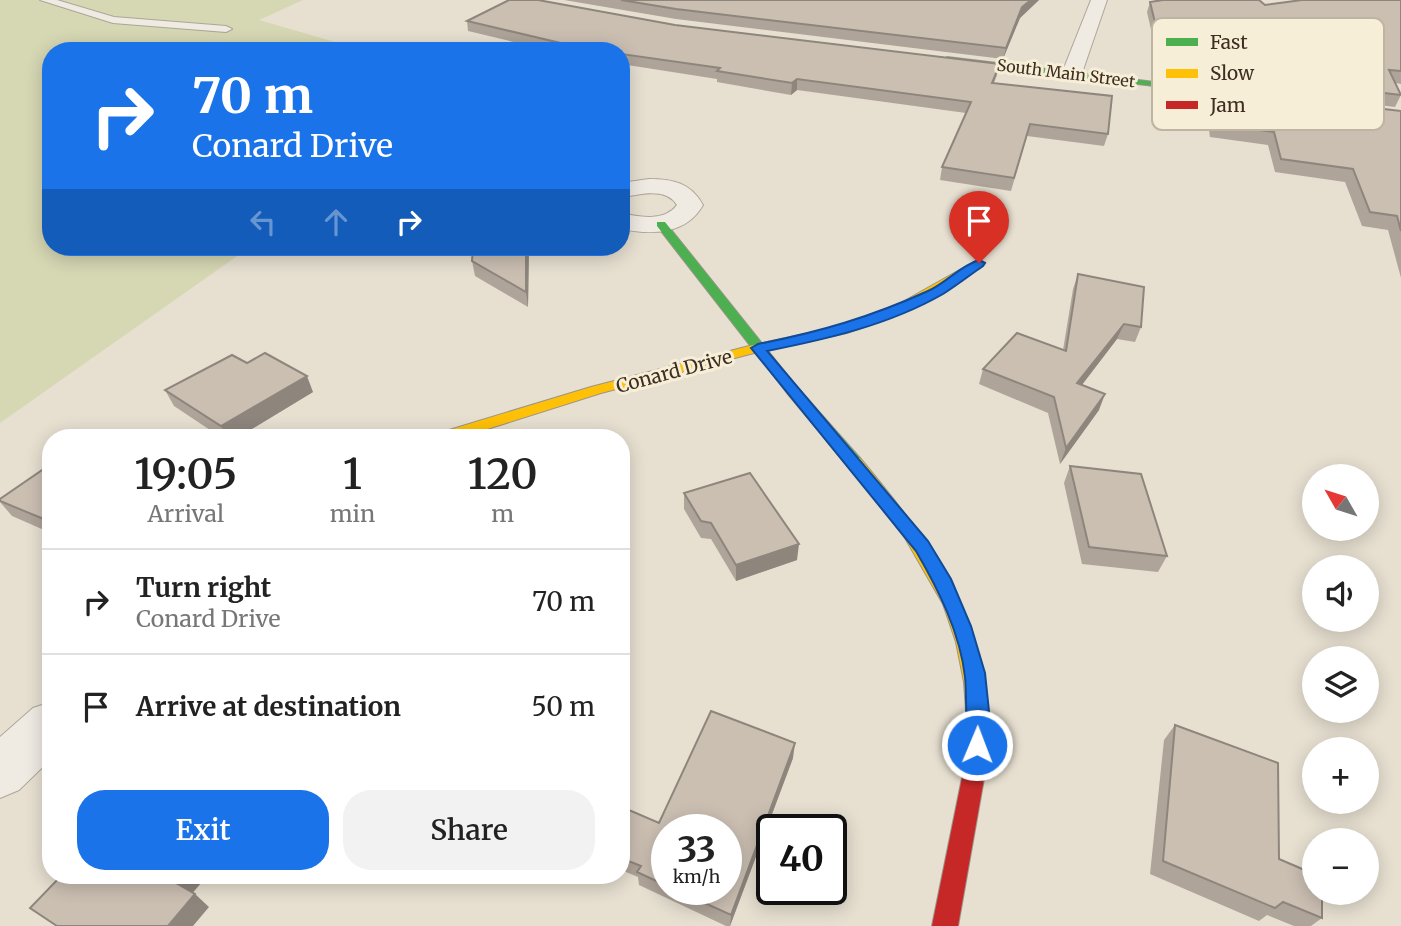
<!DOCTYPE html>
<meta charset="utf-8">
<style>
:root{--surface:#fff;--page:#f2f2f2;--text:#222;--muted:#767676;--line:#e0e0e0;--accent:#1a73e8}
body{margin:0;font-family:Merriweather,serif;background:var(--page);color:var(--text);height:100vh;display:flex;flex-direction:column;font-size:26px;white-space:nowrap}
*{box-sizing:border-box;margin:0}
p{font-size:23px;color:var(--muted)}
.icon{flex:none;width:38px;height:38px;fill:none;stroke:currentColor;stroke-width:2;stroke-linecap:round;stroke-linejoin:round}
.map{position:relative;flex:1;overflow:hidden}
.sheet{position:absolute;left:42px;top:429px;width:588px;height:455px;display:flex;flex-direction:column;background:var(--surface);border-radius:28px;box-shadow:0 4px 18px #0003}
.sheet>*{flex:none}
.top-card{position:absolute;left:42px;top:42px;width:588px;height:214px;border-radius:28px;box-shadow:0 4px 18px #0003;background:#1a73e8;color:#fff;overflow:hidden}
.needle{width:46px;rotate:309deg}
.fabs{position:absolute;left:1302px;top:464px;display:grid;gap:14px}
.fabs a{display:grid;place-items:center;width:77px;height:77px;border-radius:50%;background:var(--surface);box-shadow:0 4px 18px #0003;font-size:35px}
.speed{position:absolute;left:651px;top:814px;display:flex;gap:14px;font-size:35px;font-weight:700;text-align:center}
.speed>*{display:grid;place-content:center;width:91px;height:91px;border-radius:50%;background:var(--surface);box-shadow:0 4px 18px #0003;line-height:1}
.speed small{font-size:18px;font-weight:400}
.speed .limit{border:4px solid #111;border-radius:10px;background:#fff;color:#111}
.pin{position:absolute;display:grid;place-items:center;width:60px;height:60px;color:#fff;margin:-72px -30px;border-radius:50% 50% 50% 0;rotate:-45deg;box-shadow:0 0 7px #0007}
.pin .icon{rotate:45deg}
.me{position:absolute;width:77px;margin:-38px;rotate:1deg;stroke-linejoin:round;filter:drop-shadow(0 0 5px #0008)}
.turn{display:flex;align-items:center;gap:24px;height:147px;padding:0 35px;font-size:32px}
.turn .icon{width:91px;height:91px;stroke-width:2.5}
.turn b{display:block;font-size:49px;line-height:60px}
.lanes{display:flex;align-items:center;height:66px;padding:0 35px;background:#0003;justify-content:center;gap:35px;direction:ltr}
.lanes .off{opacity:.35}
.eta{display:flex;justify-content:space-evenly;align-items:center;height:119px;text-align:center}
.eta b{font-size:42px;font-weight:600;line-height:49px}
.action{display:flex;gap:14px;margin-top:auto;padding:14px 35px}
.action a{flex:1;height:80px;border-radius:28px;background:var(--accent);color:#fff;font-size:28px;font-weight:600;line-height:80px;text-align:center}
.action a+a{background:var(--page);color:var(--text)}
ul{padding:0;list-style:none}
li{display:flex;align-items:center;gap:21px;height:105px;padding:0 35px;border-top:2px solid var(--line)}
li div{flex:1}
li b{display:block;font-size:26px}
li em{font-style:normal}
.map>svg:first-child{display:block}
.green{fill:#d6d7b3}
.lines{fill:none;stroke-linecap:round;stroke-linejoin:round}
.lane-casing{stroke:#ada599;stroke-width:2}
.street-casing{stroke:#ada599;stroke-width:2}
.fast-casing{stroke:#9c958a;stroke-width:2}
.slow-casing{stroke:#9c958a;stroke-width:2}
.jam-casing{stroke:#9c958a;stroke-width:2}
.lane{fill:#efebe3;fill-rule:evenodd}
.street{fill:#efebe3;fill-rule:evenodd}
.fast{fill:#4caf50;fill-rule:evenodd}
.slow{fill:#ffc107;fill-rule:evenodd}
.jam{fill:#c62828;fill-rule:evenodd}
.wall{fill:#afa499;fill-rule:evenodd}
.shaded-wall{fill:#8e867d}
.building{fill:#cbbfb2;stroke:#8e867d;stroke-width:2}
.route{fill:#1a73e8;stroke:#114b97;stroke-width:2}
.labels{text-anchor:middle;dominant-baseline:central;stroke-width:6;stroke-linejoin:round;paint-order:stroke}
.far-street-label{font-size:16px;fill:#3d2e20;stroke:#f7eed8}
.street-label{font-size:19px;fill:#3d2e20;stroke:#f7eed8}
.key{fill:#f7eed8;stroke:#bfb4a1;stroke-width:2}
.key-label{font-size:19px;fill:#3d2e20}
</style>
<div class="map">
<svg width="1401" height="926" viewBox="0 0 1401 926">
<rect width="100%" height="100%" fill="#e7e0d1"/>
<path class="green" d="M0 0H303L259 20 366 51H51V247H250L0 423Z"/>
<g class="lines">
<defs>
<path id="lane" d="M40 0H57L114 17 226 26 232 29 226 32 113 23Z"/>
<path id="street" d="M1091 0H1107L1082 73 1072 79 1065 77 1062 73Z
M649 179C673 179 691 183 703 205 686 235 652 235 621 229V213C640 217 664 222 677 205 666 187 639 194 621 198V183Z
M51 702V759L19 790 0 798V737L33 708Z"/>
<path id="fast" d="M947 57 1221 90 1225 92 1221 94 944 61Z
M657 222H665L797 387 860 458 862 462 860 466H848L787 393 657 226Z"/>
<path id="slow" d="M979 259 985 263 983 265 907 310 847 333 754 353 601 393 459 438H434L436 434 591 387 753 345 838 327 899 304Z
M854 457 860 458C925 536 979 607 987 712 988 732 990 761 982 780L974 784 966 780 963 773 967 725 964 682 956 642 943 604 905 538 846 462Z"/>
<path id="jam" d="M974 762 982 766 985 773 958 926H932L963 773 966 766Z"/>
</defs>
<use href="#lane" class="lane-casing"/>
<use href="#street" class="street-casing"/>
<use href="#fast" class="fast-casing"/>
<use href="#slow" class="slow-casing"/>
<use href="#jam" class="jam-casing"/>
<use href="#lane" class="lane"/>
<use href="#street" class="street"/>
<use href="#fast" class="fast"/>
<use href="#slow" class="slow"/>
<use href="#jam" class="jam"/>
</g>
<path class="wall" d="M564 0H1039L1020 18 1003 59 676 19Z
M1401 0V84L1396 83 1401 95 1395 107 1162 78 1147 12 1150 2 1265 5Z
M467 21 675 25 997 75 994 83 1108 134 1104 146 1027 136 1011 191 940 180 942 167 966 113 797 90 791 95 717 82V79L621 64V51H551L468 31Z
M1171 84 1401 111V278L1388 230 1362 226 1345 182 1275 172 1268 145 1210 137 1209 130 1173 124 1166 95Z
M473 247H529L528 307 475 276 472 261Z
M1078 274 1141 327 1135 342 1117 339 1082 385 1099 410 1060 464 1048 413 979 384 983 369 1063 350 1073 289Z
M247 363 313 392 237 438H222L174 406 165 390Z
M51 464V533L12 516 0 502V499Z
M1070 466 1167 556 1158 572 1082 564 1064 483Z
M684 493 797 560 736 581 711 539 701 538 684 509Z
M1175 725 1279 859 1322 918 1311 926H1294L1267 915 1259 921 1150 874 1164 740Z
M793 758 730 926H726L639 885 638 877 621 870V825L659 823ZM667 830 726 889H667Z"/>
<path class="shaded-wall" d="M1031 0H1039L1020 18 1003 59 1006 48 1022 7Z
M797 79V90L791 95 792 83Z
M526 247H529L528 307 526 292Z
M1124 324 1117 339 1071 399 1077 383Z
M307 376 313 392 237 438H227L221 426Z
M1105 394 1099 410 1060 464 1066 448Z
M625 513 627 529 621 531V514Z
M799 544 797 560 736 581V565Z
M795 743 793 758 730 926 731 915Z
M182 875H208L190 896 176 883Z
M195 894 209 907 193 926H168Z"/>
<path class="building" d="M509 0H538L675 25 1000 64 992 83 1112 96 1108 134 1030 124 1014 178 942 167 971 102 797 79 792 83 717 71 720 68 621 54V51H601L586 49 467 21Z
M621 0H1031L1022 7 1006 48 676 9Z
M1163 0H1259L1265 5 1302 0H1401V71L1389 70 1401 95 1166 67 1150 2Z
M1171 84 1401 111V231L1397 216 1370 212 1353 169 1281 159 1274 132 1215 124 1214 118 1177 112Z
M473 247H526V292L472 261Z
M1078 274 1144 287 1141 327 1124 324 1077 383 1105 394 1066 448 1054 397 983 369 1017 333 1066 351Z
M265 353 307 376 221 426 165 390 232 355 247 363Z
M96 433 108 438H90Z
M51 464V522L0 501V499Z
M1070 466 1141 474 1167 556 1089 547Z
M750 473 799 544 736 565 711 523 701 521 684 493Z
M621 502 625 513 621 514Z
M711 711 795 743 731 915 674 889H726V830H667V886L637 872 641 866 621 858V825L629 810 659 823Z
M1175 725 1278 763 1279 859 1314 874V892H1322V918L1283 902 1275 908 1163 861Z
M62 875H182L176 883 195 894 168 926H57L30 908Z"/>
<path class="route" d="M979 260 985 263 983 266C970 275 957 285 943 294 889 325 827 339 767 351L928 541 951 579 971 626 985 673 990 721 985 752 977 755 970 752C965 741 967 694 965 677 960 632 938 589 916 551L751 348 758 344C819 332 871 317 928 291 946 283 960 266 979 260Z"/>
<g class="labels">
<g class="far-street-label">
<text transform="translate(1066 73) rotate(7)">South Main Street</text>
</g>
<g class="street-label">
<text transform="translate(674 371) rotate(-15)">Conard Drive</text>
</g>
</g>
<rect x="1152" y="18" width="232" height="112" rx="10" class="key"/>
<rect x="1166" y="38" width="32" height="8" fill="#4caf50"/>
<rect x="1166" y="69" width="32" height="9" fill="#ffc107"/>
<rect x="1166" y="101" width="32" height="8" fill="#c62828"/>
<g class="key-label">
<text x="1210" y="49">Fast</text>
<text x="1210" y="80">Slow</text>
<text x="1210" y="112">Jam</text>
</g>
</svg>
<div class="fabs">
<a><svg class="needle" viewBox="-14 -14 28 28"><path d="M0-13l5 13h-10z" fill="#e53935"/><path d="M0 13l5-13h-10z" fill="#767676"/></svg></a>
<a><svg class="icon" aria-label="sound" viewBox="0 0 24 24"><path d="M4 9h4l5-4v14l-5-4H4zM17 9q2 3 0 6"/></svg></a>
<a><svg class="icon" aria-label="layers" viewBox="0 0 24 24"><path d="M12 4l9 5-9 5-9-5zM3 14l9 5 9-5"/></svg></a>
<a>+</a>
<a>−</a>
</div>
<div class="speed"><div>33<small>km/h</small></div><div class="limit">40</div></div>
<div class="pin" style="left:979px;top:263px;background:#d93025"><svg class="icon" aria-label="arrive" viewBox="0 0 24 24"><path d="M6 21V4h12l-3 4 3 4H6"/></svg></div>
<svg class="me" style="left:977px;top:745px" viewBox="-20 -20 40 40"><circle r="17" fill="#1a73e8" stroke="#fff" stroke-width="3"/><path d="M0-11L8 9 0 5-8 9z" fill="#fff"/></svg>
<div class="top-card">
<div class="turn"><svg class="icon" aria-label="right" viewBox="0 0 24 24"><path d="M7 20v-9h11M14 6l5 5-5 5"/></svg><div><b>70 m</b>Conard Drive</div></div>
<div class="lanes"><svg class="icon off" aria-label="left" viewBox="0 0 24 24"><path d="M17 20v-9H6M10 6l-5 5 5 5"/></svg><svg class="icon off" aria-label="ahead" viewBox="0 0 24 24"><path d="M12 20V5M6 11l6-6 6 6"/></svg><svg class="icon" aria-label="right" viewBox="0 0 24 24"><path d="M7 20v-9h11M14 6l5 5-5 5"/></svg></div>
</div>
<section class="sheet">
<div class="eta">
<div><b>19:05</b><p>Arrival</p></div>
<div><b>1</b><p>min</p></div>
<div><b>120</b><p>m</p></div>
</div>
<ul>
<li><svg class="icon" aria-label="right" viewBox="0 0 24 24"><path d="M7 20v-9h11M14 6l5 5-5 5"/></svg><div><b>Turn right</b><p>Conard Drive</p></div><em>70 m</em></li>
<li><svg class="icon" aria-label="arrive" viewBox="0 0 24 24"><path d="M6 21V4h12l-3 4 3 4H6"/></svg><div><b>Arrive at destination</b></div><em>50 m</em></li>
</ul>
<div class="action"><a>Exit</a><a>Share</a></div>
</section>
</div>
